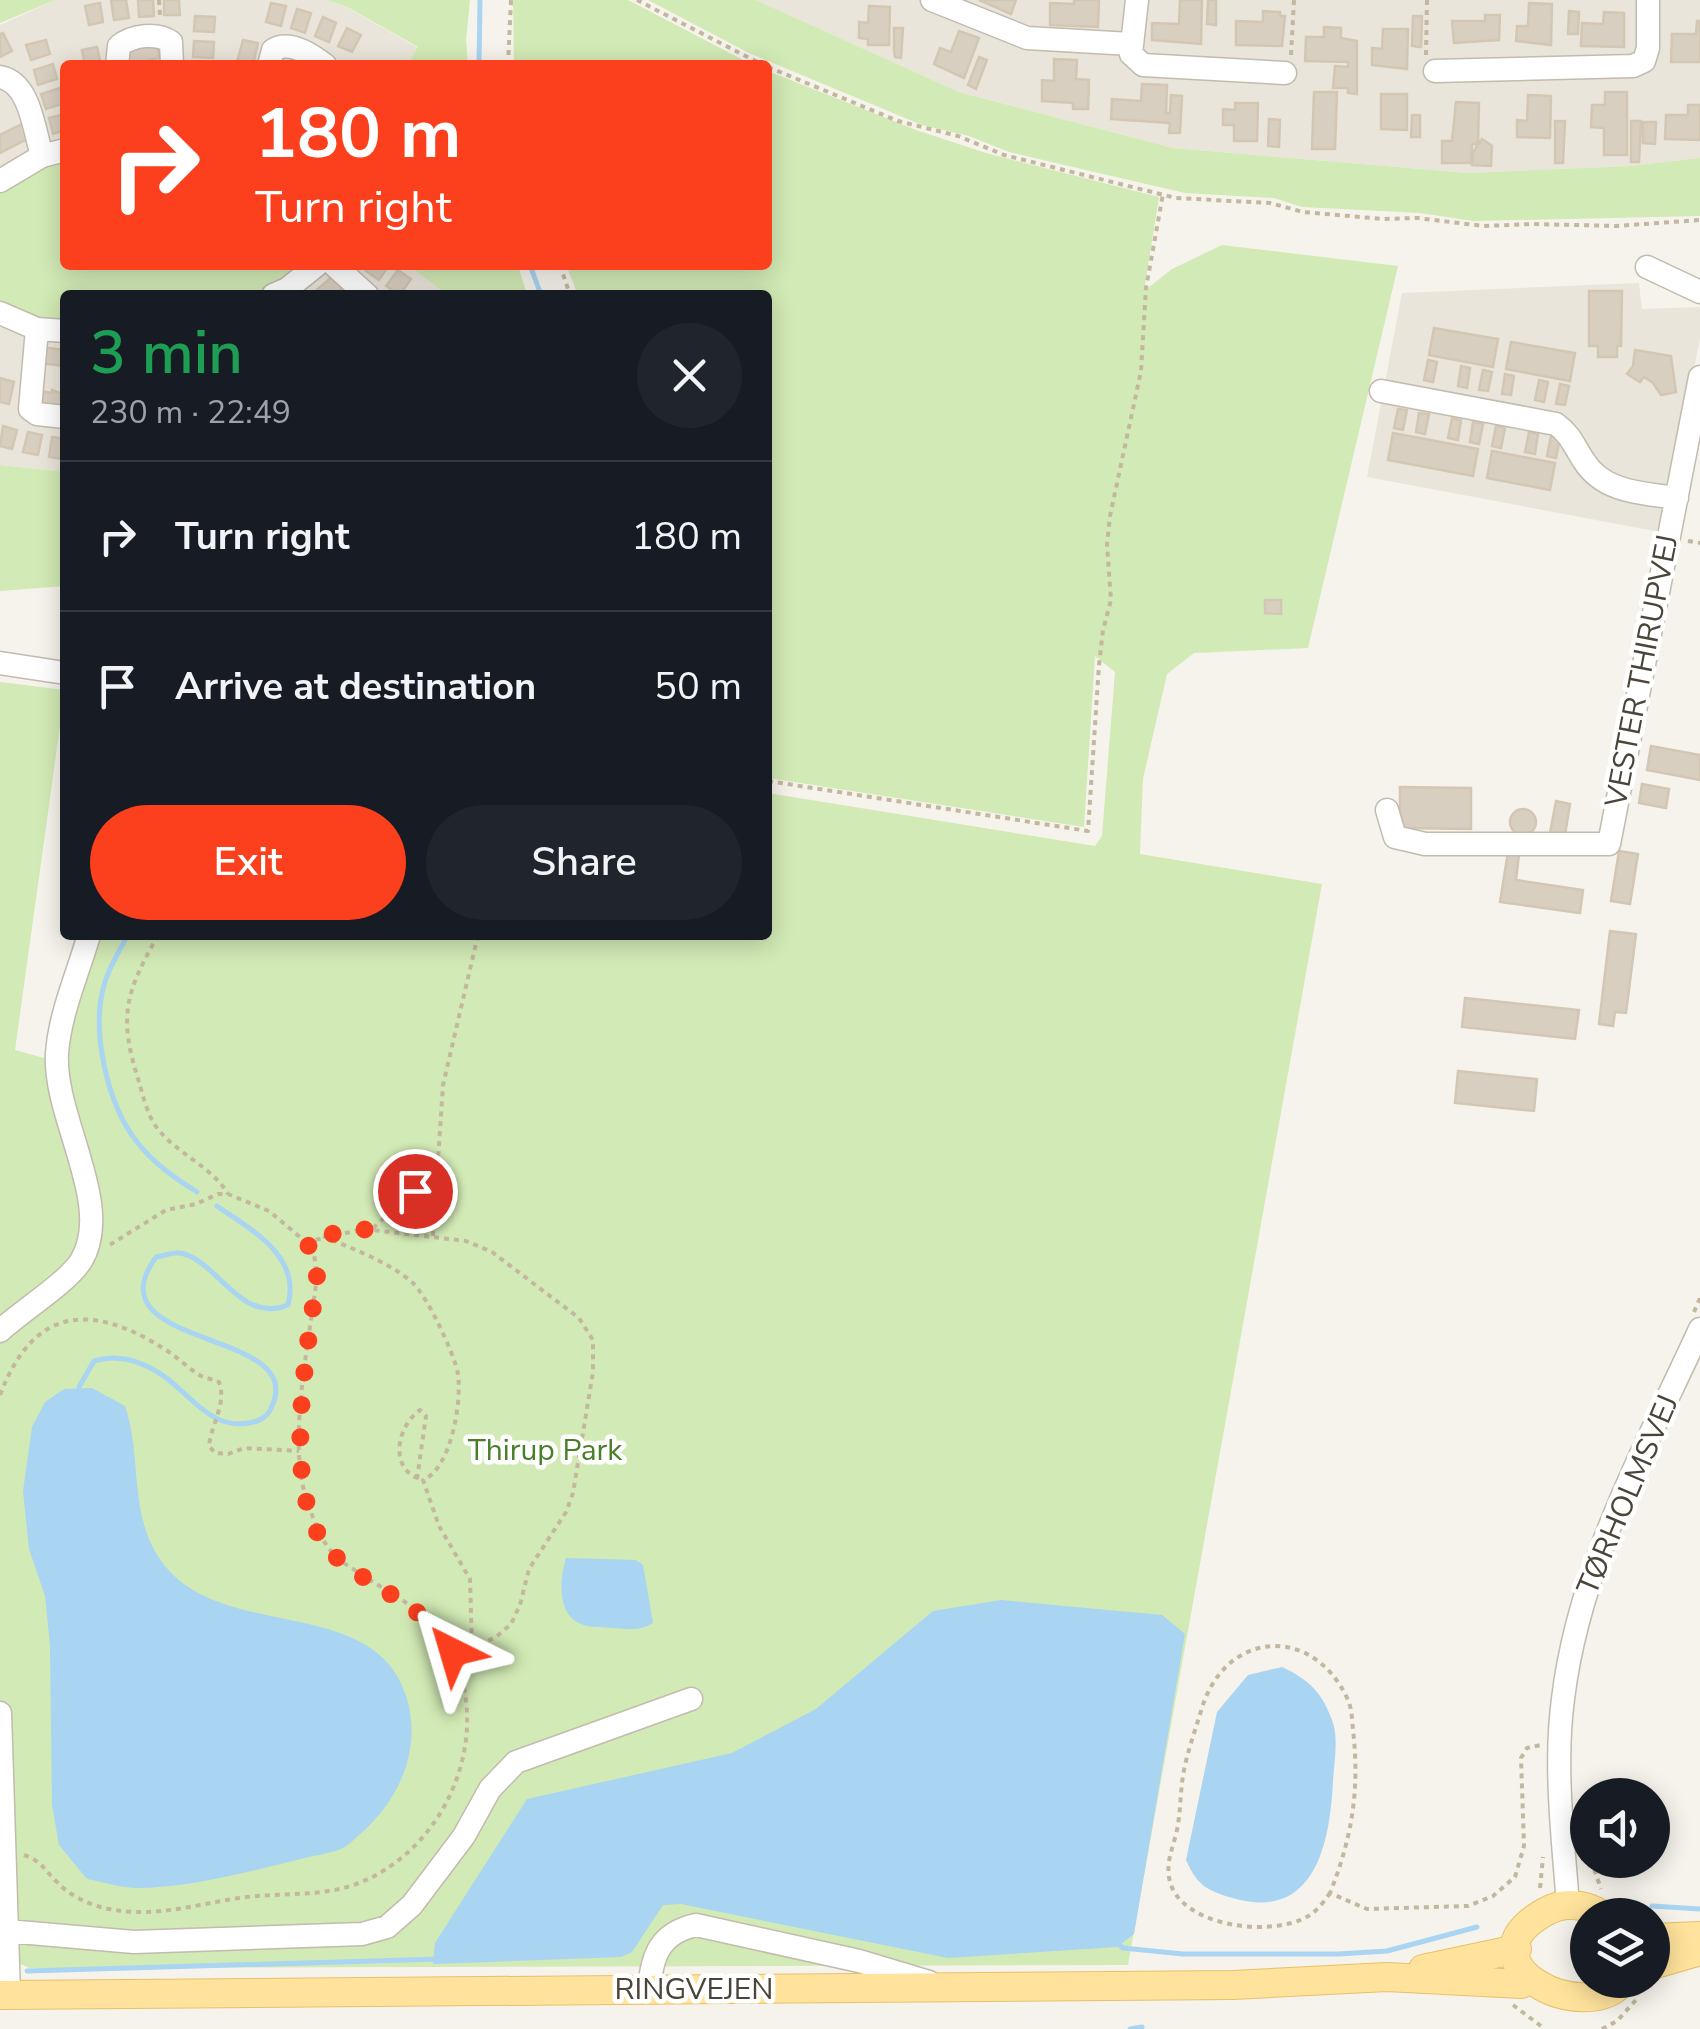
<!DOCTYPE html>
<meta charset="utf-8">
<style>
:root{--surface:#171b24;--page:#20242c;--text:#f1f3f6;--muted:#9ea1a6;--line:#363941;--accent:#fc3f1d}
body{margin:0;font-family:"Nunito Sans",sans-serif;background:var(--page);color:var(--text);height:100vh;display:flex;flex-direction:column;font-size:38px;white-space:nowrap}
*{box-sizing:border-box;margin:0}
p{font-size:32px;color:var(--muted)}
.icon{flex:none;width:55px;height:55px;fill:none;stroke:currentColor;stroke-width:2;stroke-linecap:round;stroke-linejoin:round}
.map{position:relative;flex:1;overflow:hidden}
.sheet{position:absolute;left:60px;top:290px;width:712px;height:650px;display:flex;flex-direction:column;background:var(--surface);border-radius:10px;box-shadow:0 5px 25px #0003}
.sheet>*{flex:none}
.hud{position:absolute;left:60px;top:60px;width:712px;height:210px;border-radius:10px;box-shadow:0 5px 25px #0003;background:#fc3f1d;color:#fff;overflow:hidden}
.tools{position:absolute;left:1570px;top:1778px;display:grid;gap:20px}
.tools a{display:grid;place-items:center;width:100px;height:100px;border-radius:50%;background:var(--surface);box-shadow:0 5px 25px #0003;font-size:50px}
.pin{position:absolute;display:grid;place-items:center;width:85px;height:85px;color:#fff;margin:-42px;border:5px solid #fff;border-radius:50%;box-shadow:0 2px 10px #0007}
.me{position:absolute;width:110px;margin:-55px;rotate:320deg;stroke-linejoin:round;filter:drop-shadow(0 0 8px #0008)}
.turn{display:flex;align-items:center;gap:35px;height:210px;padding:0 30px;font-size:45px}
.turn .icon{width:130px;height:130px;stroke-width:2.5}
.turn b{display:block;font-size:70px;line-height:85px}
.round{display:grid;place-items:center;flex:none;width:105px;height:105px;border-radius:52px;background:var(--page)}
.overview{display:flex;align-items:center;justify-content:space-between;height:170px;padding:0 30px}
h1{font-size:60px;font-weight:600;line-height:75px;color:#1e9e55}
.button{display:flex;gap:20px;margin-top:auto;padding:20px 30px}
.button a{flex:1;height:115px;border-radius:60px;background:var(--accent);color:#fff;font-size:40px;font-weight:600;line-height:115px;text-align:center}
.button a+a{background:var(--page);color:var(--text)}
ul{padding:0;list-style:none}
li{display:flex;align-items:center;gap:30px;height:150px;padding:0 30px;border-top:2px solid var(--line)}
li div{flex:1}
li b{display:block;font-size:38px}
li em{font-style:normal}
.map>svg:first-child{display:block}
.residential{fill:#eae5da}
.green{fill:#d2eab5}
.water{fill:#a9d4f2}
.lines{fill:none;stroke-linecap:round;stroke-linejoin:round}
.stream{stroke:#a9d4f2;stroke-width:5}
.building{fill:#d8cfc1;stroke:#d3c7b4;stroke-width:2.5}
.minor-casing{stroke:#c2bbae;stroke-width:25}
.major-casing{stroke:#e6c16a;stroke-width:30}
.path{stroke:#c4b79f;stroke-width:4;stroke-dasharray:5 5;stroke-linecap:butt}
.minor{stroke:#fff;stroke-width:22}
.major{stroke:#ffe39c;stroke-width:28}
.route{stroke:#fc3f1d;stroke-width:18;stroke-dasharray:0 32.4}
.labels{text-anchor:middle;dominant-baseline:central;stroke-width:9;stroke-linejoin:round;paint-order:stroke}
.street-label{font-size:30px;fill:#4b4439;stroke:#fff}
.park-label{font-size:30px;fill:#4a7f2a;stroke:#fff}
</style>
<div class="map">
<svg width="1700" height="2029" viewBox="0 0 1700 2029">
<rect width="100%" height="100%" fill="#f6f3ec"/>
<path class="residential" d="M55 0H327L348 8 418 48 407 65H65V265H408L447 295H65V472L0 465V25Z
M756 0H1700V158L1630 166 1468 173 1173 148 959 92Z
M1639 283 1642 309 1700 307V339L1660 532 1367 477 1402 293Z"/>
<path class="green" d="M0 0H55L0 23Z
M327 0H470L466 40 468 65H407L418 47 349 8Z
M513 0H628L753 65H514Z
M648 0H756L959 92 1173 148 1468 173 1630 166 1700 158V216L1473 221 1420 213 1302 207 1274 198 1185 193 1009 152 969 136 922 125 749 53Z
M768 71 916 130 986 153 1159 197 1144 291 1172 269 1222 245 1398 266 1308 648 1194 653 1167 674 1143 779 1140 854 1322 884 1128 1965 29 1968 0 1954V682L65 690 15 1050 44 1058 75 935H768V793L1095 846 1102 836 1115 672 1095 656 1084 827 768 778V295H578L566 265H768Z
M65 155V265H308L284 285 261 295H65V324L38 321 0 306V190Z
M408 265H518L527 295H447Z
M0 465 65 472V586L0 591Z"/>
<path class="water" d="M92 1388 125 1406C143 1458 127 1519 165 1566 226 1642 377 1594 407 1699 422 1751 398 1802 359 1835 354 1839 348 1846 341 1849 328 1854 311 1856 297 1860 248 1872 190 1887 139 1888 122 1888 104 1882 87 1879L59 1845 52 1805 50 1645 45 1596 29 1549 23 1491 32 1427 45 1402 64 1389Z
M566 1558 636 1560 643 1565 653 1623C640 1631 629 1629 614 1628 604 1627 590 1628 581 1624 556 1614 560 1578 566 1558Z
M1001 1600 1162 1615 1185 1634 1134 1934 1117 1947 948 1958 681 1904 663 1905 632 1952 621 1957 433 1964 435 1943 527 1799 732 1753 816 1709 933 1611Z
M1282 1667C1308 1679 1322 1692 1332 1720 1339 1738 1334 1762 1333 1781 1330 1841 1316 1920 1236 1899 1208 1891 1198 1887 1186 1860L1217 1712 1248 1675Z"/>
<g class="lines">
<path class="stream" d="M479 65 480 0
M530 265 541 295
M128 935C119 951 109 967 104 985 91 1031 107 1104 137 1142 154 1164 175 1178 197 1192
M79 1387 94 1361C117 1354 139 1360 159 1373 189 1391 208 1430 249 1423 260 1421 268 1417 272 1406 308 1328 89 1350 156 1257 163 1256 173 1252 180 1253 217 1259 240 1325 288 1305 301 1255 251 1230 217 1206
M1652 1906 1700 1909
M1116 1942 1123 1948 1183 1954H1338L1387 1951 1477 1927
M27 1971 439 1959
M1130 2029 1142 2027"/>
</g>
<path class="building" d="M111 0H126L129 18 114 20Z
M138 0H153L154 16 139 17Z
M164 0H179L180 15H164Z
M979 0H1016L1011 14Z
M1074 0H1099L1098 27 1050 25V3L1074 4Z
M1180 0H1202L1201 44 1152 40V23L1179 24Z
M1208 0H1216V25L1207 24Z
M100 3 103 22 89 25 85 6Z
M271 3 286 6 281 26 266 22Z
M1529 3 1552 4 1551 45 1516 41 1517 26H1528Z
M869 6 890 7 889 45H868V39L859 38V22L868 23Z
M297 9 311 13 305 33 291 28Z
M1263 11 1280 12V16H1285L1282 46 1236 45V21L1263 22Z
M1569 11 1579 12 1578 34H1568Z
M1604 12 1624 13V47L1581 46 1582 23 1603 24Z
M1485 15H1500L1499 40 1454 43 1452 21H1485Z
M195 16 215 17 214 32 194 31Z
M1413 16H1422L1421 47 1412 46Z
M323 17 336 23 329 42 315 36Z
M1697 21H1700V62H1671L1672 34H1696Z
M1324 27 1341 28V38L1357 41V94L1348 93V88H1333L1335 66 1348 67V62L1305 61 1306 37H1324Z
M347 28 361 35 352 52 338 46Z
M894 28H903L901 58 895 57 894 51Z
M1383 29H1408L1407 69 1372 65V48L1382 49Z
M959 31 979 38 964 78 934 64 940 48 951 52Z
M3 33 12 51 0 57V34Z
M46 40 50 54 31 60 26 45Z
M243 40 258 43 253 65 237 62Z
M194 41 214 42 213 58 193 57Z
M157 43 159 58 147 60V63L128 62 126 46Z
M97 47 101 65H85L82 50Z
M979 57 987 60 976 89 968 85Z
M1054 59 1077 60 1076 79 1089 80 1088 109H1073V103L1042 101V80L1054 81Z
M53 64 57 79 38 85 34 70Z
M1142 84 1167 85 1166 113H1170L1171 95 1182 96 1180 133H1169L1170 123 1111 119 1112 99 1141 101Z
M60 88 65 103 46 109 41 94Z
M1314 92H1337L1335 149H1312Z
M1605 92H1627V155H1604V128L1591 127 1592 105H1605Z
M1381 94H1407V130L1381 129Z
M1528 95 1551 96 1550 138 1517 137V120L1527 121Z
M1456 102 1479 103 1478 144H1472L1471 163H1442V141H1452Z
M1235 103H1258L1257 141H1234V125H1223V109L1235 110Z
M1688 105H1700V140L1665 139 1666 115H1688Z
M65 114V130L53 134 49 118Z
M1412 115H1420V137H1411Z
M1269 119 1280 120 1279 147 1268 146Z
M1555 121H1565L1563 163H1555Z
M1631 121H1641L1639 162H1631Z
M1643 122H1656L1655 144 1643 143Z
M24 123 31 137 0 153V135Z
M1482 139 1492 146 1491 166 1472 165 1473 152Z
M370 265H389L379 280 366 271Z
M398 270 411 279 400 295 386 286Z
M335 274 345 285 334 295H311Z
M1589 291H1622L1621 346H1617V357H1598V346H1589Z
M1434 328 1498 339 1493 367 1429 355Z
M1511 342 1575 353 1570 381 1506 369Z
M41 347 65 350V366L39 363Z
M1635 350 1671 356 1676 392 1661 395 1653 383 1644 377 1640 382 1627 374 1633 366Z
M1428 360 1437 362 1433 382 1424 380Z
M1461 366 1470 368 1467 388 1458 386Z
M1483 370 1492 372 1488 391 1479 390Z
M1505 374 1514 376 1511 395 1502 394Z
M0 378 14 382 9 404 0 402Z
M1539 380 1548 382 1544 402 1535 400Z
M1560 384 1569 386 1565 405 1556 404Z
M52 390 65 395V410L38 407 40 391 52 393Z
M1398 409 1407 410 1403 430 1394 428Z
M1419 413 1429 414 1425 434 1416 432Z
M1452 418 1461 420 1458 440 1448 438Z
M1473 422 1483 424 1479 444 1470 442Z
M3 426 17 430 12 449 0 446Z
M1496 426 1505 428 1501 448 1492 446Z
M28 432 42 435 38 455 23 452Z
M1529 432 1538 434 1535 454 1525 452Z
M1393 433 1478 449 1473 476 1388 460Z
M1551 436 1560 438 1556 458 1547 456Z
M52 437 65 439 64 459 49 457Z
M1492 451 1555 463 1550 490 1487 478Z
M1265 600H1281V614L1265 613Z
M1651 746 1700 755V780L1647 770Z
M1642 784 1669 789 1666 808 1639 803Z
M1400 787 1471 788V829L1400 828Z
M1556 801 1570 804 1565 835 1550 833Z
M1510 822a13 13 0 1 1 26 0a13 13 0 1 1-26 0Z
M1619 851 1638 854 1630 904 1611 901Z
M1508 852 1519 854 1516 880 1583 890 1580 913 1500 902Z
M1610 931 1636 934 1626 1013 1615 1012 1613 1026 1599 1024Z
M1465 998 1579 1010 1575 1039 1462 1027Z
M1458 1071 1537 1079 1534 1111 1455 1103Z"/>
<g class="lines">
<defs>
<path id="minor" d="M932 0 1027 38 1131 44
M1137 0 1131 54 1143 65 1285 73
M117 65 119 46C132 35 157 32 171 42L172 65
M269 65 273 50C289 40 311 54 325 65
M1435 71 1633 66 1644 61 1648 48V0
M0 77C30 82 34 130 42 156
M0 181 42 156 65 150
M334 265 367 295
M1647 267 1700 292
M273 295 287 289 317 265
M0 313 37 329 65 331
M37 329 30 409 37 414 65 417
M1381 391 1556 424C1571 435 1574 446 1584 461 1604 493 1643 493 1677 498
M0 663 65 673
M1387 810 1395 837 1425 844H1609L1700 377
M0 1331C21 1311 66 1284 81 1261 115 1205 53 1118 57 1053 60 1013 78 973 89 935
M0 1713 9 1995
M1568 1905C1563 1838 1554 1766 1563 1699 1579 1566 1645 1449 1700 1329
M7 1931 134 1942 362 1934 387 1927 412 1905 464 1836 490 1789 516 1762 691 1699
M649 1989C652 1955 660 1933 696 1925L859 1961 929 1982"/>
<path id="major" d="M1603 1915C1585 1904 1564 1901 1545 1912 1455 1963 1587 2029 1624 1980
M1652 1938 1700 1936
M1652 1965 1700 1951
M1423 1969 1517 1949
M0 1995 1233 1985 1387 1977 1521 1984"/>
</defs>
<use href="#minor" class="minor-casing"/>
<use href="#major" class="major-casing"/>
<path class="path" d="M159 0 160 16
M637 0 763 65
M1291 55 1294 0
M1426 55 1427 0
M508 65 511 0
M768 67 898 121 958 136 1004 155 1176 198 1270 203 1303 212 1383 219 1417 218 1484 226 1533 224 1616 226 1700 220
M560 265 570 295
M1688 541 1700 543
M768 781 1088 831 1099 665 1103 630 1111 600 1107 545 1110 516 1141 371 1146 288 1163 194
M158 935C125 994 118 1016 139 1082 143 1096 147 1113 155 1125 174 1153 212 1166 228 1194
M373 1228 436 1172
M323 1236C352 1249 388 1261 413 1283 428 1298 454 1353 458 1374 462 1402 451 1469 423 1480L439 1526 470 1579 472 1646
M433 1236 443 1085 478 935
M306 1242 364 1229 466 1241 492 1252 579 1318 593 1340V1372L573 1493 566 1512 529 1569 520 1605 511 1624 495 1638 453 1652
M1694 1312 1700 1298
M0 1395C34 1306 91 1302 166 1350 177 1357 187 1367 198 1374 205 1379 211 1378 219 1382 227 1403 211 1425 209 1446L215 1453 228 1454 244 1448 299 1451
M417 1479 426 1416 420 1410C396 1427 388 1471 423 1480
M24 1855C42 1861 45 1871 58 1883 69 1895 88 1904 104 1908 151 1919 193 1905 239 1898 278 1892 321 1898 359 1883 447 1848 494 1736 451 1650 433 1613 392 1595 359 1573 349 1566 337 1560 330 1550 318 1534 311 1513 305 1494 288 1436 310 1338 317 1276L314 1254 306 1242 269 1211 228 1194H218L196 1204 166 1210 108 1246
M1591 1860 1601 1889
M1540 1888 1543 1857
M1330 1893C1325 1900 1318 1910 1310 1915 1275 1938 1183 1928 1170 1882 1165 1863 1173 1848 1177 1830 1181 1810 1180 1790 1184 1770 1188 1750 1195 1731 1201 1711 1224 1630 1313 1623 1348 1700 1352 1709 1352 1720 1353 1730 1360 1789 1352 1838 1330 1893L1367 1909 1468 1906 1493 1896 1515 1877 1524 1846 1521 1758 1527 1748 1541 1745
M1513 2005 1545 2029
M1602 2029 1617 2021 1636 2000"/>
<use href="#minor" class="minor"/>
<use href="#major" class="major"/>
</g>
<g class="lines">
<path class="route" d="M415 1191 372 1229 342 1231 306 1242 314 1254 317 1276C309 1347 275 1504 336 1557 377 1592 423 1603 453 1652"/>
</g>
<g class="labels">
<g class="street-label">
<text transform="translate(1642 671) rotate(-79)">VESTER THIRUPVEJ</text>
<text transform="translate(1628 1495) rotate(-67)">TØRHOLMSVEJ</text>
<text x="694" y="1989">RINGVEJEN</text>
</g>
<g class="park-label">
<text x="545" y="1450">Thirup Park</text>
</g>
</g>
</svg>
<div class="tools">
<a><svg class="icon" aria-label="sound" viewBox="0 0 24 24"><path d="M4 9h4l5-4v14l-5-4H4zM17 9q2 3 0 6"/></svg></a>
<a><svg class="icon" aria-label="layers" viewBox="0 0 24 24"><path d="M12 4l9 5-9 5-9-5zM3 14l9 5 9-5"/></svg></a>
</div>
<div class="pin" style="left:415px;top:1191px;background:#d93025"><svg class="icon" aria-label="arrive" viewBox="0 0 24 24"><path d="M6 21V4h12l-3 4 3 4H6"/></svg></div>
<svg class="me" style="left:453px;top:1652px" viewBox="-20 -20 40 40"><path d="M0-17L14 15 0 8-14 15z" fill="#fc3f1d" stroke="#fff" stroke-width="4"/></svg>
<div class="hud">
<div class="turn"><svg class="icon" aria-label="right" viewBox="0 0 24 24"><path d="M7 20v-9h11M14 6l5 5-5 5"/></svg><div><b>180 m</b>Turn right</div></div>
</div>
<section class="sheet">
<div class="overview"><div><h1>3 min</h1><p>230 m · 22:49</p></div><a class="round"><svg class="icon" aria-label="close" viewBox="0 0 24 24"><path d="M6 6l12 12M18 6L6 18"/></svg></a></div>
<ul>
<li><svg class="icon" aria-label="right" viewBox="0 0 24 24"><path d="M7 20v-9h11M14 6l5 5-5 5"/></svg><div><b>Turn right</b></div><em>180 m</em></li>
<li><svg class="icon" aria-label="arrive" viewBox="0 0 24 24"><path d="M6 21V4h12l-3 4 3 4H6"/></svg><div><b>Arrive at destination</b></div><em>50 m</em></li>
</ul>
<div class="button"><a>Exit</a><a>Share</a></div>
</section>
</div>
